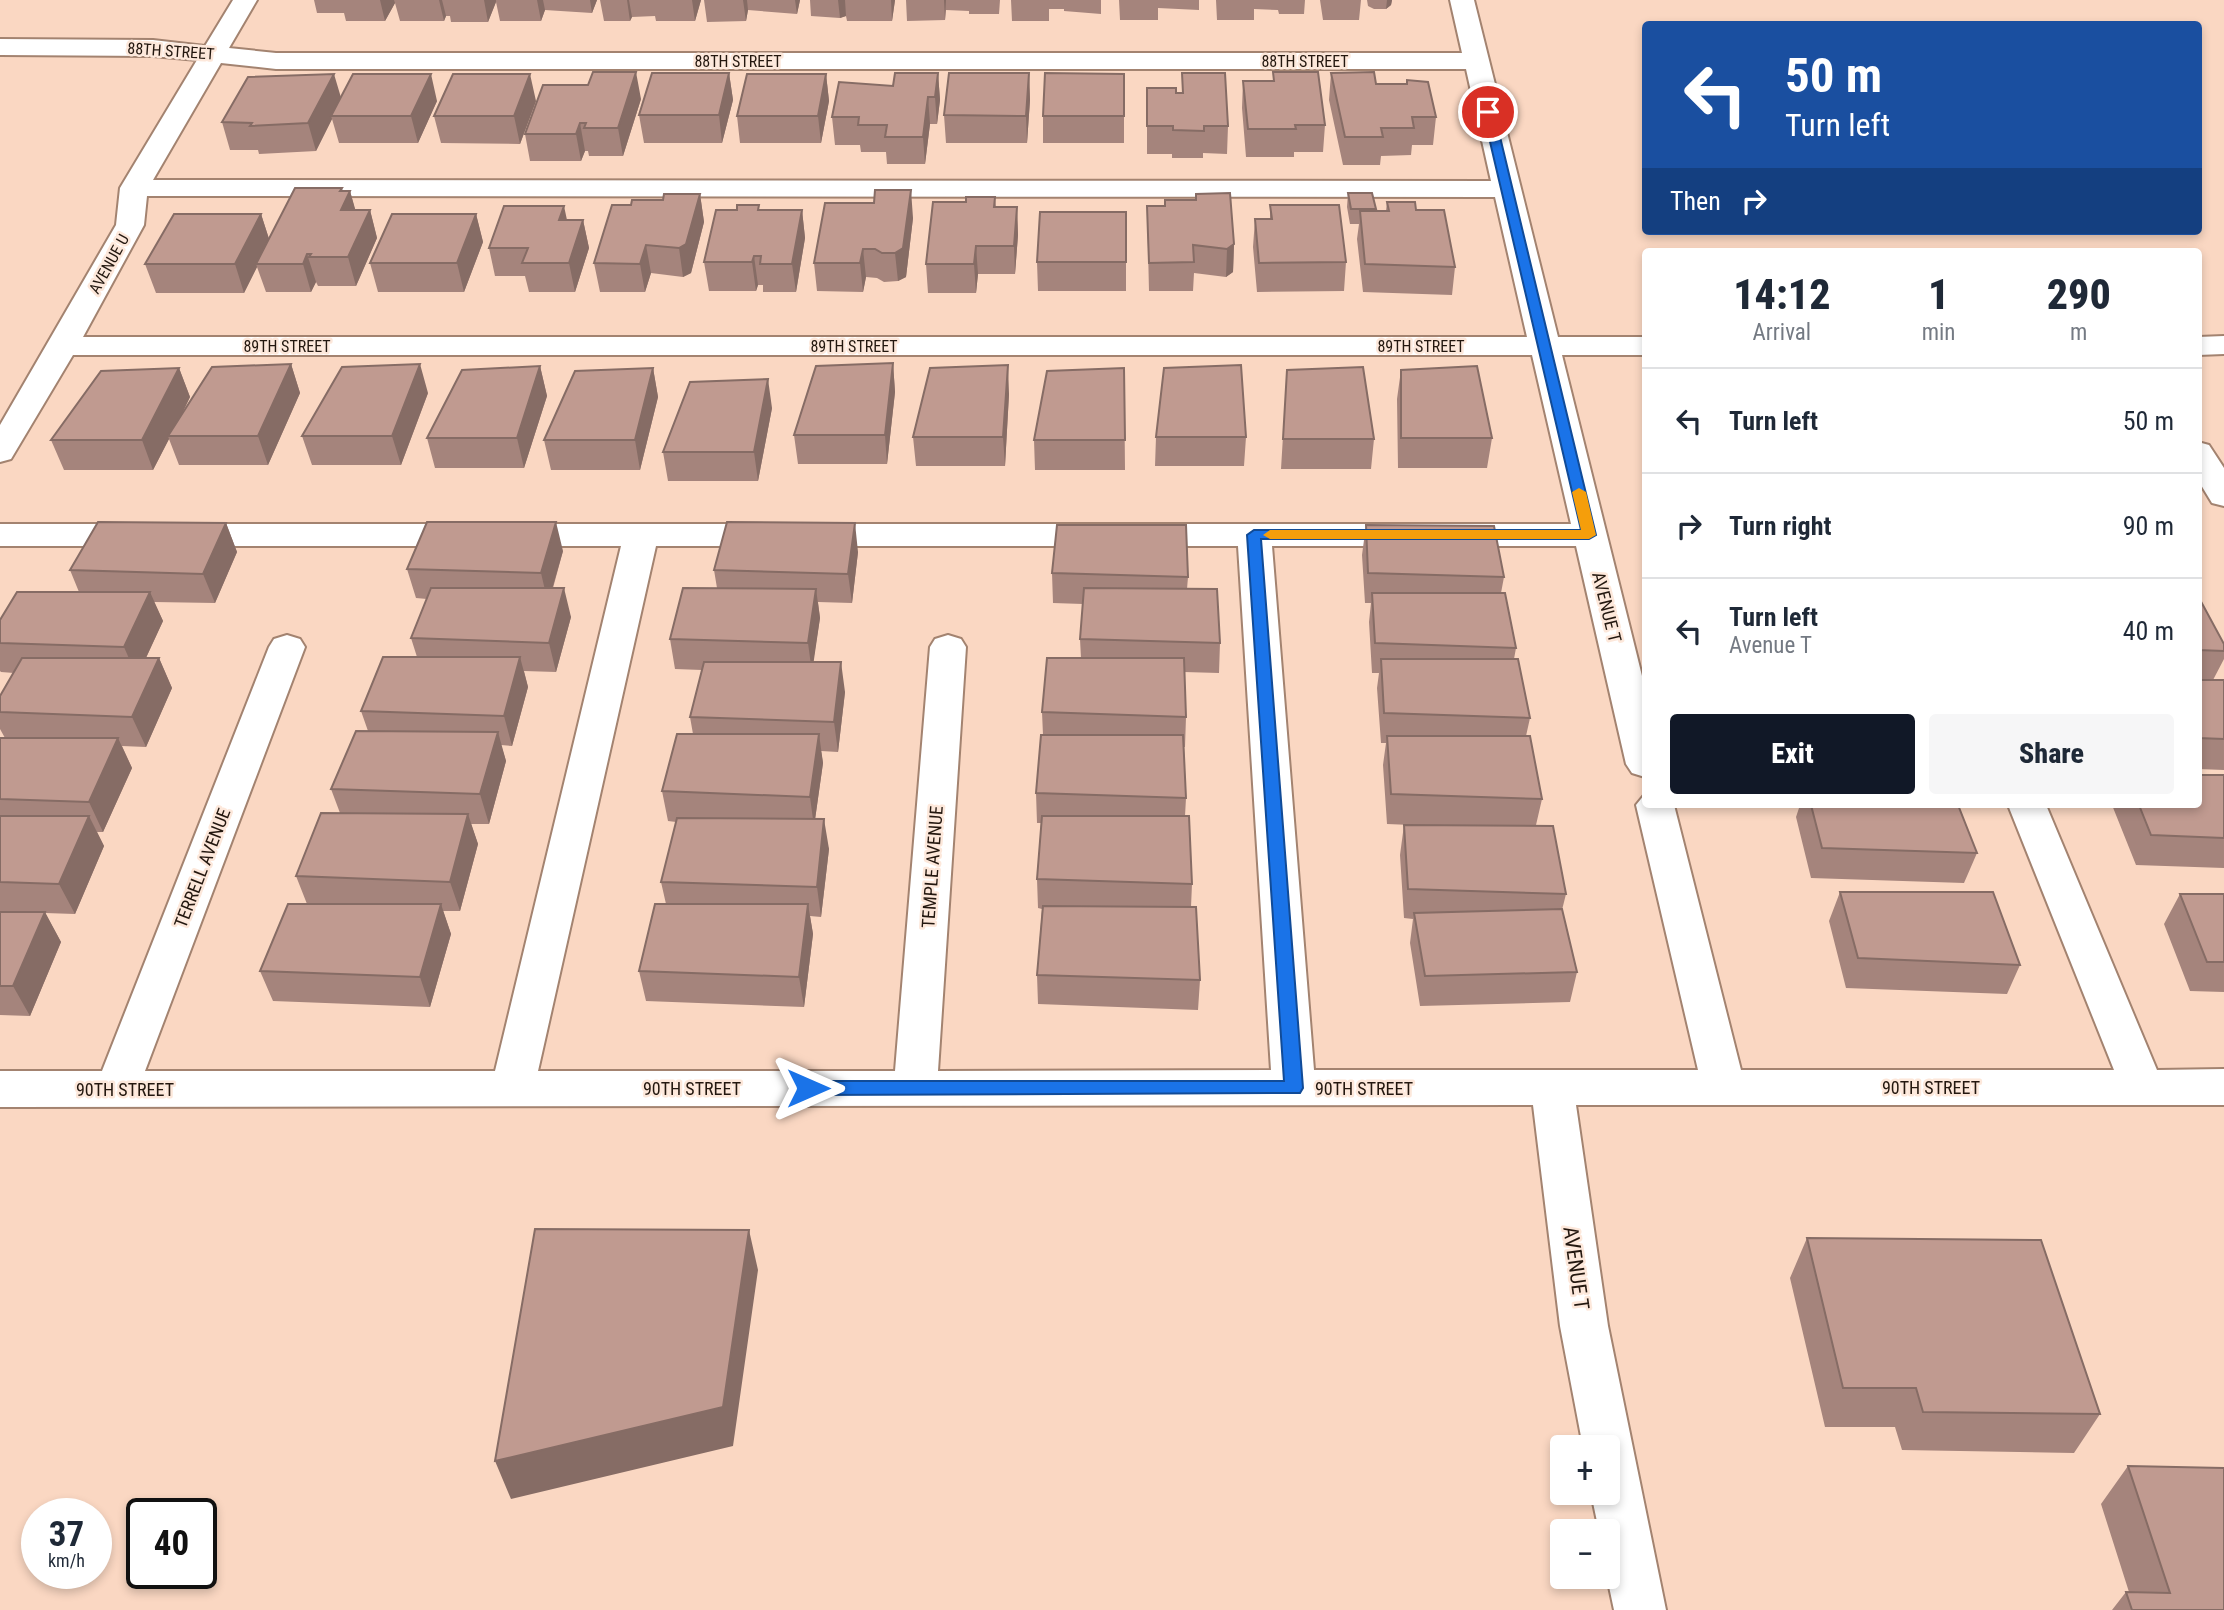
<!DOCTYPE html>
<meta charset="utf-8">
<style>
:root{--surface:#fff;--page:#f6f6f7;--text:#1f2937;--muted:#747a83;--line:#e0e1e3;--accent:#111827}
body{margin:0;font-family:"Roboto Condensed",sans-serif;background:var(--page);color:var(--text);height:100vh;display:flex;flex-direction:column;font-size:26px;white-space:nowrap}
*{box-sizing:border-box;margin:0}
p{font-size:23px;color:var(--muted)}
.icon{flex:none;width:38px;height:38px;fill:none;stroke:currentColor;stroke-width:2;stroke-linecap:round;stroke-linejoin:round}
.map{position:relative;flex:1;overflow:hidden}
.side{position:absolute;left:1642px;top:248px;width:560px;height:560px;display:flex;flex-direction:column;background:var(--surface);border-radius:7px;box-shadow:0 4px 10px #0003}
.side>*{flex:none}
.top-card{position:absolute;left:1642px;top:21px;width:560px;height:214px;border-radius:7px;box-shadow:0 4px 10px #0003;background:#1a4fa0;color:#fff;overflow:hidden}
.tools{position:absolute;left:1550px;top:1435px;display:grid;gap:14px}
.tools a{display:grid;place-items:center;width:70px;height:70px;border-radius:7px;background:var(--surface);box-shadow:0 4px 10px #0003;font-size:35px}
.speed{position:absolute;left:21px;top:1498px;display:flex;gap:14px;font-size:35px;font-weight:700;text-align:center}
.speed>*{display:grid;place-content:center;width:91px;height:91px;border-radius:50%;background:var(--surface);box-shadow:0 4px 10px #0003;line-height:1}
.speed small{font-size:18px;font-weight:400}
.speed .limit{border:4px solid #111;border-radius:10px;background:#fff;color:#111}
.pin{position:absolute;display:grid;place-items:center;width:60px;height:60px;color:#fff;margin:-30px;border:4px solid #fff;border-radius:50%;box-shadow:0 2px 7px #0007}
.me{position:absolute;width:77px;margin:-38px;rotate:90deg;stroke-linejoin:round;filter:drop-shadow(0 0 5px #0008)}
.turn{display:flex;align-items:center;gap:24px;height:147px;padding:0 28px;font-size:32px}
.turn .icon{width:91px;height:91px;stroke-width:2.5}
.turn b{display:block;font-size:49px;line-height:60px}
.then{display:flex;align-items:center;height:66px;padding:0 28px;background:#0003;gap:14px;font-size:26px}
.eta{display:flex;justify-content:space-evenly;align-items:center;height:119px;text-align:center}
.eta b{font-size:42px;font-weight:800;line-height:49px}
.primary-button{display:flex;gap:14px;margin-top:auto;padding:14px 28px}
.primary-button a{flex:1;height:80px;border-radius:7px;background:var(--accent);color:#fff;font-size:28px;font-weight:800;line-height:80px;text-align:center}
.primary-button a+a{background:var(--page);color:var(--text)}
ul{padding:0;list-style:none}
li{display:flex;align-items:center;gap:21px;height:105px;padding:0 28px;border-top:2px solid var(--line)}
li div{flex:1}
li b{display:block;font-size:26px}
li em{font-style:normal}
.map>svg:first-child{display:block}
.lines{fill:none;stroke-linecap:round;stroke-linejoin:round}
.minor-casing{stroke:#a38370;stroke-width:4}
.minor{fill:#fff;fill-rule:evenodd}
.wall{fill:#a5847c}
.shaded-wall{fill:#866c65}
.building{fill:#c09a90;stroke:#866c65;stroke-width:2}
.route{fill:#1a73e8;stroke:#114b97;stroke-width:2}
.slow{fill:#f59e0b}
.labels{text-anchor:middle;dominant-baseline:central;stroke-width:5;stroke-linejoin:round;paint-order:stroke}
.far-street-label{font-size:16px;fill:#23170f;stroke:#fde8db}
.street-label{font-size:18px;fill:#23170f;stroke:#fde8db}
.near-street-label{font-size:21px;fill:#23170f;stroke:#fde8db}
</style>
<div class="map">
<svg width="2224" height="1610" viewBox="0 0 2224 1610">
<rect width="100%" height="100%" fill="#fad7c2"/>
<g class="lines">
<defs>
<path id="minor" d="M233 0H257L229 48 276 53H1462L1450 0H1474L1558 337H1645V355H1562L1645 688V777L1632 773 1626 764 1576 546H1272L1314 1070H1698L1636 805 1645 794V805H1674L1741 1070H2114L2008 805H2046L2157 1070 2224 1069V1105H1576L1608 1326 1666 1610H1614L1607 1577 1608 1531H1599L1591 1493H1608V1447H1583L1560 1326 1533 1105 0 1107V1071H102L269 647 274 639 287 635 300 639 305 647 145 1071H495L621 546H0V524H1571L1532 355H73L11 459 0 462V425L116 225 120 188 197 60 153 56 0 55V39L153 40 205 46ZM221 63 276 69H1466L1491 181 153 180ZM147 196 1495 197 1527 337H83L144 225ZM656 546H1238L1271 1070 938 1071 966 647 961 639 948 635 935 639 930 647 895 1071H538Z
M2224 336V354L2198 355V337Z
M2198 442 2209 445 2224 468V506L2212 503 2198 480Z"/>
</defs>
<use href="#minor" class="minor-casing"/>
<use href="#minor" class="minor"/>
</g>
<path class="wall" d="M314 0H597L592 13 545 10 541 21H500L496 2 488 22H451L450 16H446L444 21H400L395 3 385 21H346L344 13H317Z
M600 0H701L695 21H656L655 16 632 17 630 21H604Z
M704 0H800L797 14 748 10 746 21 707 22Z
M810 0H895L892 21H847L846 16 840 18 811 16Z
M906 0H1000L999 14H969V11L946 10 945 20 907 21Z
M1011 0H1101V14L1064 11V9H1049V21H1012Z
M1119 0H1199V10L1158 8V20H1120Z
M1216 0H1305L1304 14H1279L1278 10 1254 9V20H1217Z
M1320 0H1392L1391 5 1386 9H1374L1368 6 1367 0H1361L1359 20H1323Z
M1273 72 1325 125 1323 152H1294V157H1246L1242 108 1243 81H1273Z
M729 73 733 100 722 143H644L639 115Z
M938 73 940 100 937 124H930L925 164H887L886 152H861L860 145H835L832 117 893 86Z
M1029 73 1030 100 1027 143H946L944 115Z
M1182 73 1228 126 1227 154 1203 153V158H1172V154H1147V88L1182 93Z
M1331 73 1376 84H1406L1407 80 1436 117 1433 145H1412L1411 155 1381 156 1380 165H1343L1329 100Z
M826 74 829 101 821 143H740L737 116Z
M1124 74V143H1043V116Z
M341 98 437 101 418 143H339L332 119 316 151 259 154 258 150H230L222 122Z
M641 99 623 156H589L588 151H585L581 161H530L525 134Z
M536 101 520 144 441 143 434 116Z
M343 191H350L355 210H370L377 238 356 286H318L316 282 311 292H266L257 267 244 293H156L145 264 261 214 269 239Z
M1348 193 1376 209V211H1386L1387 202 1416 210 1455 267 1452 295 1363 292 1357 239 1359 224H1350L1347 207Z
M700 194 704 222 691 273 683 277 651 273 645 292H600L594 263 663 200Z
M995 197 996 207H1017L1018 235 1015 274H978L976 293H928L926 264 966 202Z
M1270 205 1346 262 1344 291 1257 292 1253 247 1255 219H1270Z
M1147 206 1234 244 1233 272 1226 277 1194 273 1193 291H1149Z
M760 210H802L805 238 796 292H763V285H758L756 291H709L704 262Z
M1126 212V291H1038L1037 262Z
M476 214 483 242 464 292H378L370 263Z
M913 218 906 277 898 281 884 282 877 278 866 277 863 292 817 291 814 263Z
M567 220H583L589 248 575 292H529L525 276H495L489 248Z
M893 363 895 392 887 464H798L794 435Z
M291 364 300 393 268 465H179L169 439 153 470H64L51 440 179 368 190 397 181 416Z
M540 366 547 396 524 468H435L427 438Z
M653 368 658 397 640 470H551L544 440Z
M1124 368 1125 470H1035L1034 440Z
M1287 370 1374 439 1371 469H1281Z
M1401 370 1492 438 1487 468H1398L1397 399Z
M428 393 401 465H312L302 436Z
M1009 394 1005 466H916L913 437Z
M772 408 758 481H668L663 452Z
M1156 437H1246L1244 466H1155Z
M226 523 237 552 215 603 154 602 163 621 146 658H159L172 688 146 747 122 746 132 768 103 832H97L104 846 75 914 45 913 61 942 30 1016 0 1015V912H38L0 911V738H5L0 729V696L14 673 1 672 0 671V620L79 592 70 570Z
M1366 525 1504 577 1501 593 1516 648 1514 659 1530 718 1526 736 1542 799 1536 825 1566 894 1562 910 1577 972 1570 1002 1420 1006 1410 943 1413 919 1404 918 1400 855 1404 825H1411L1387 824 1383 765 1386 743H1381L1377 688 1379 673H1372L1369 622 1371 603H1365L1362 555Z
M563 551 553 588 571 617 556 672 524 671 528 687 512 746 501 745 506 761 489 824H471L478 844 460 911H443L451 934 430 1007 273 1001 260 971 307 904 296 876 340 813 331 789 368 731 361 711 417 657 411 638 427 599 416 598 407 569Z
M858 552 852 603 818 602 820 618 813 662 845 692 838 752 821 751 823 763 815 819 829 849 821 917 810 916 813 934 804 1007 646 1001 639 971 666 904 661 882 676 822 668 821 662 791 693 734 690 717 702 670 675 669 670 639 717 588 714 570Z
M1052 573 1188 577 1187 589 1220 643 1219 673 1184 672 1186 717 1185 747H1184L1186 798 1185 816 1192 884 1191 907 1200 980 1198 1010 1038 1004 1037 975 1042 909 1038 908 1037 879 1041 823H1037L1036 793 1043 735 1042 712 1081 658 1080 639 1083 604 1053 603Z
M2198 596 2224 644V659L2213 680H2224V770L2198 769Z
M2224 775V868L2136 865 2112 805H2198Z
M1800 805H1958L1977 853 1964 883 1811 878 1796 817Z
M1840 892 2020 965 2007 994 1846 988 1829 921Z
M2180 894H2224V992L2190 991 2164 924Z
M1807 1238 2100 1414 2074 1453 1902 1450 1895 1427H1825L1790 1278Z
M2128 1466 2224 1610H2112L2126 1592H2129L2101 1504Z"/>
<path class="shaded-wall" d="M380 0H394L395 3 385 21Z
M439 0H442L446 16 444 21Z
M484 0H496V2L488 22Z
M537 0H543L545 10 541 21Z
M590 0H597L592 13Z
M627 0H629L632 17 630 21Z
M692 0H701L695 21Z
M743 0H747L748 10 746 21Z
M795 0H800L797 14Z
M838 0H845L846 16 840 18Z
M891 0H895L892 21Z
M944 0H946L945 20Z
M1387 0H1392L1391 5 1386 9Z
M636 72 641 99 623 156 618 128Z
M729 73 733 100 722 143 719 115Z
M938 73 940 100 937 124 935 97Z
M1029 73 1030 100 1027 143 1026 116Z
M334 74 342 101 331 116 332 119 316 151 308 123Z
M431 74 437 101 418 143 411 116Z
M530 74 536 101 520 144 514 116Z
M826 74 829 101 821 143 818 116Z
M928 97 930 124 925 164 923 137Z
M580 123 585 151 581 161 576 134Z
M342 188 345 201 350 191 358 219 341 210 340 191Z
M911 190 913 218 906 277 898 281 895 253Z
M700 194 704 222 691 273 683 277 679 248Z
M564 206 570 234 559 220Z
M1017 207 1018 235 1015 274 1014 246Z
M370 210 377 238 356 286 348 257Z
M802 210 805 238 796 292 792 264Z
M261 214 270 242 256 264 257 267 244 293 235 264Z
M476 214 483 242 464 292 457 263Z
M583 220 589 248 575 292 569 263Z
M1234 244 1233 272 1226 277 1227 249Z
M646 245 651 273 645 292 640 264Z
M976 246 978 274 976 293 974 264Z
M863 249 866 277 863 292 860 263Z
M307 254 316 282 311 292 303 264Z
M754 256 758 285 756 291 752 262Z
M893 363 895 392 887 464 885 435Z
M291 364 300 393 268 465 258 436Z
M420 364 428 393 401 465 392 436Z
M1008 365 1009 394 1005 466 1003 437Z
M540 366 547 396 524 468 517 438Z
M179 368 190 397 171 436H168L169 439 153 470 142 440Z
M653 368 658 397 640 470 635 440Z
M768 379 772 408 758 481 754 452Z
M556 522 563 551 548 603 541 573Z
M226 523 237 552 215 603 203 574Z
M855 523 858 552 852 603 848 574Z
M564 588 571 617 556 672 549 643Z
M816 589 820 618 812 673 808 643Z
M150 592 163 621 137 677 124 647Z
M520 657 528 687 512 746 504 716Z
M159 658 172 688 146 747 132 717Z
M841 662 845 692 838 752 834 722Z
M498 732 506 761 489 824 480 794Z
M819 734 823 763 814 827 810 797Z
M118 738 132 768 103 832 89 802Z
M468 814 478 844 460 911 450 882Z
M89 816 104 846 75 914 59 884Z
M824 819 829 849 821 917 817 887Z
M441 904 451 934 430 1007 420 977Z
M808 904 813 934 804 1007 799 977Z
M45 912 61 942 30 1016 13 986Z
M749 1230 758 1270 733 1446 511 1499 495 1461Z"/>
<path class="building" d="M593 72H636L618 128H584L586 123H580L576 134H525L543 85H588Z
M1273 72H1318L1325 125H1295L1296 129H1248L1243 81H1274Z
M1374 72 1376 84H1407V80L1428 82 1436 117H1412L1414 128H1381L1383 137H1345L1331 73Z
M652 73H729L719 115H639Z
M895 73H938L935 97H928L923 137H885L887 125H858L859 117H832L839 82 893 86Z
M949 73H1029L1026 116 944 115Z
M1045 73 1124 74V116H1043Z
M1182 73H1225L1228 126H1204V131L1173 130V126H1147V88H1176V93H1183Z
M334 74 308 123 250 126 252 123 222 122 248 77Z
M353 74H431L411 116H331Z
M453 74H530L514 116H434Z
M747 74H826L818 116H737Z
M295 188H342L340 191H350L341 210H370L348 257H309L311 254H307L303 264H256Z
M875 190H911L903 248 895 253H882L875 249H863L860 263H814L825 203H874Z
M1230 193 1234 244 1227 249 1193 245 1194 262 1149 263 1147 206H1165V200H1196V194Z
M1348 193H1372L1376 209H1351Z
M664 194H700L686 244 679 248 646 245 640 264 594 263 612 205H631L632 200H663Z
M966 197H995L994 207H1017L1014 246H976L974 264H926L933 202H966Z
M1387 202H1415L1416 210H1444L1455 267 1365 264 1360 211H1389Z
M737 205H759L758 210H802L792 264H760L761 256H754L752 262H704L716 210H737Z
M1270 205H1339L1346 262 1259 263 1255 219H1272Z
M504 206H564L559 220H583L569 263H522L528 248H489Z
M1040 212H1126V262H1037Z
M174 214H261L235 264H145Z
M392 214H476L457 263H370Z
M893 363 885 435H794L816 366Z
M291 364 258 436H168L212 367Z
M420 364 392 436H302L342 367Z
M1008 365 1003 437H913L930 368Z
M1241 365 1246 437H1156L1164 368Z
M540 366 517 438H427L462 370Z
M1477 366 1492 438H1401V370Z
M1363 367 1374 439H1283L1287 370Z
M179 368 142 440H51L101 371Z
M653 368 635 440H544L575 371Z
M1124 368 1125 440H1034L1047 371Z
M768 379 754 452H663L690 382Z
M98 522 226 523 203 574 70 570Z
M427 522H556L541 573 407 569Z
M727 522 855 523 848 574 714 570Z
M1057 525H1186L1188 577 1052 573Z
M1366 525 1494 526 1504 577 1368 573Z
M431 588H564L549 643 411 638Z
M683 588 816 589 808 643 670 639Z
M1084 588 1217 589 1220 643 1080 639Z
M17 592H150L124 647 0 643V620Z
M1372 593H1505L1516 648 1375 643Z
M2198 596 2224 644V651L2198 650Z
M383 657H520L504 716 361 711Z
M22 658H159L132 717 0 712V696Z
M1047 658H1184L1186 717 1042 712Z
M1381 659H1518L1530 718 1384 713Z
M704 662H841L834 722 690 717Z
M2198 680H2224V739L2198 738Z
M356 731 498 732 480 794 331 789Z
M677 734H819L810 797 662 791Z
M1041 735H1183L1186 798 1036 793Z
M1387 736H1530L1542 799 1391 794Z
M0 738H118L89 802 0 799Z
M2198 775H2224V838L2151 835 2139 805H2198Z
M1811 805H1958L1977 853 1822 848Z
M321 813 468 814 450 882 296 876Z
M0 816H89L59 884 0 882Z
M1042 816H1189L1192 884 1037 879Z
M677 818 824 819 817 887 661 882Z
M1404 825 1553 826 1566 894 1408 889Z
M1840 892H1993L2020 965 1858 958Z
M2180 894H2224V962H2207Z
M288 904H441L420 977 260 971Z
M655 904H808L799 977 639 971Z
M1043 906 1196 907 1200 980 1037 975Z
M1562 909 1577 972 1425 976 1414 913Z
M0 912H45L13 986H0Z
M535 1229 749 1230 723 1407 495 1461Z
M1807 1238 2041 1240 2100 1414 1923 1412 1916 1388H1843Z
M2128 1466 2224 1468V1610H2132L2126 1592 2170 1593Z"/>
<path class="route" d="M1488 109 1494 112 1596 535 1589 539H1261L1303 1088 1300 1093 808 1095 801 1093 799 1088 801 1083 808 1081H1284L1247 535 1254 530H1581L1483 112Z"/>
<path class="slow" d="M1579 488 1586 492 1596 535 1589 539H1270L1263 535 1270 530H1581L1572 492Z"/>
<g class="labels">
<g class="far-street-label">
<text transform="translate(171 51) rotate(4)">88TH STREET</text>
<text x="738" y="61">88TH STREET</text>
<text x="1305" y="61">88TH STREET</text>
<text transform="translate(109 264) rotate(-61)">AVENUE U</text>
<text x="287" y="346">89TH STREET</text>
<text x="854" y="346">89TH STREET</text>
<text x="1421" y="346">89TH STREET</text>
</g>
<g class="street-label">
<text transform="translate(1607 607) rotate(76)">AVENUE T</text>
<text transform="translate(932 867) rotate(-86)">TEMPLE AVENUE</text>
<text transform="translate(202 868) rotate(-69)">TERRELL AVENUE</text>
<text x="1931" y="1087">90TH STREET</text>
<text x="692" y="1088">90TH STREET</text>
<text x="1364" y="1088">90TH STREET</text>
<text x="125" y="1089">90TH STREET</text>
</g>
<g class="near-street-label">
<text transform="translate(1576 1268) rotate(82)">AVENUE T</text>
</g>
</g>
</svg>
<div class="tools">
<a>+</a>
<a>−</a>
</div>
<div class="speed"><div>37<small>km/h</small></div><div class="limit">40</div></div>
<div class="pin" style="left:1488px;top:112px;background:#d93025"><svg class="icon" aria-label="arrive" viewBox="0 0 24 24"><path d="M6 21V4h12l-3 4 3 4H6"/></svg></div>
<svg class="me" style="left:808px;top:1088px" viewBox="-20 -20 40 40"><path d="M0-17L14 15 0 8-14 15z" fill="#1a73e8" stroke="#fff" stroke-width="4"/></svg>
<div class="top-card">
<div class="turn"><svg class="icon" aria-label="left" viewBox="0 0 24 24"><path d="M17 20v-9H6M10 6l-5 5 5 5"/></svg><div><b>50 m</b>Turn left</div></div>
<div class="then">Then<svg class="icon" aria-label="right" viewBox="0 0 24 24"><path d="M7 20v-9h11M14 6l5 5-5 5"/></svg></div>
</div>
<section class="side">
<div class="eta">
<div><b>14:12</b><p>Arrival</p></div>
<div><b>1</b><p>min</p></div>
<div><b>290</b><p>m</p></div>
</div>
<ul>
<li><svg class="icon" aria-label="left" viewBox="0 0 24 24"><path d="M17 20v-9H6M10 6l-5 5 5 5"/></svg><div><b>Turn left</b></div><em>50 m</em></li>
<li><svg class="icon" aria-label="right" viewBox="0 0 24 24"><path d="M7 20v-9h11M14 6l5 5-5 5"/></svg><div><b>Turn right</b></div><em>90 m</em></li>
<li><svg class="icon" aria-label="left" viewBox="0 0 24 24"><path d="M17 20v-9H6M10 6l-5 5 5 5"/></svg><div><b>Turn left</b><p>Avenue T</p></div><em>40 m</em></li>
</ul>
<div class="primary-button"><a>Exit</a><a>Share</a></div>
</section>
</div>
